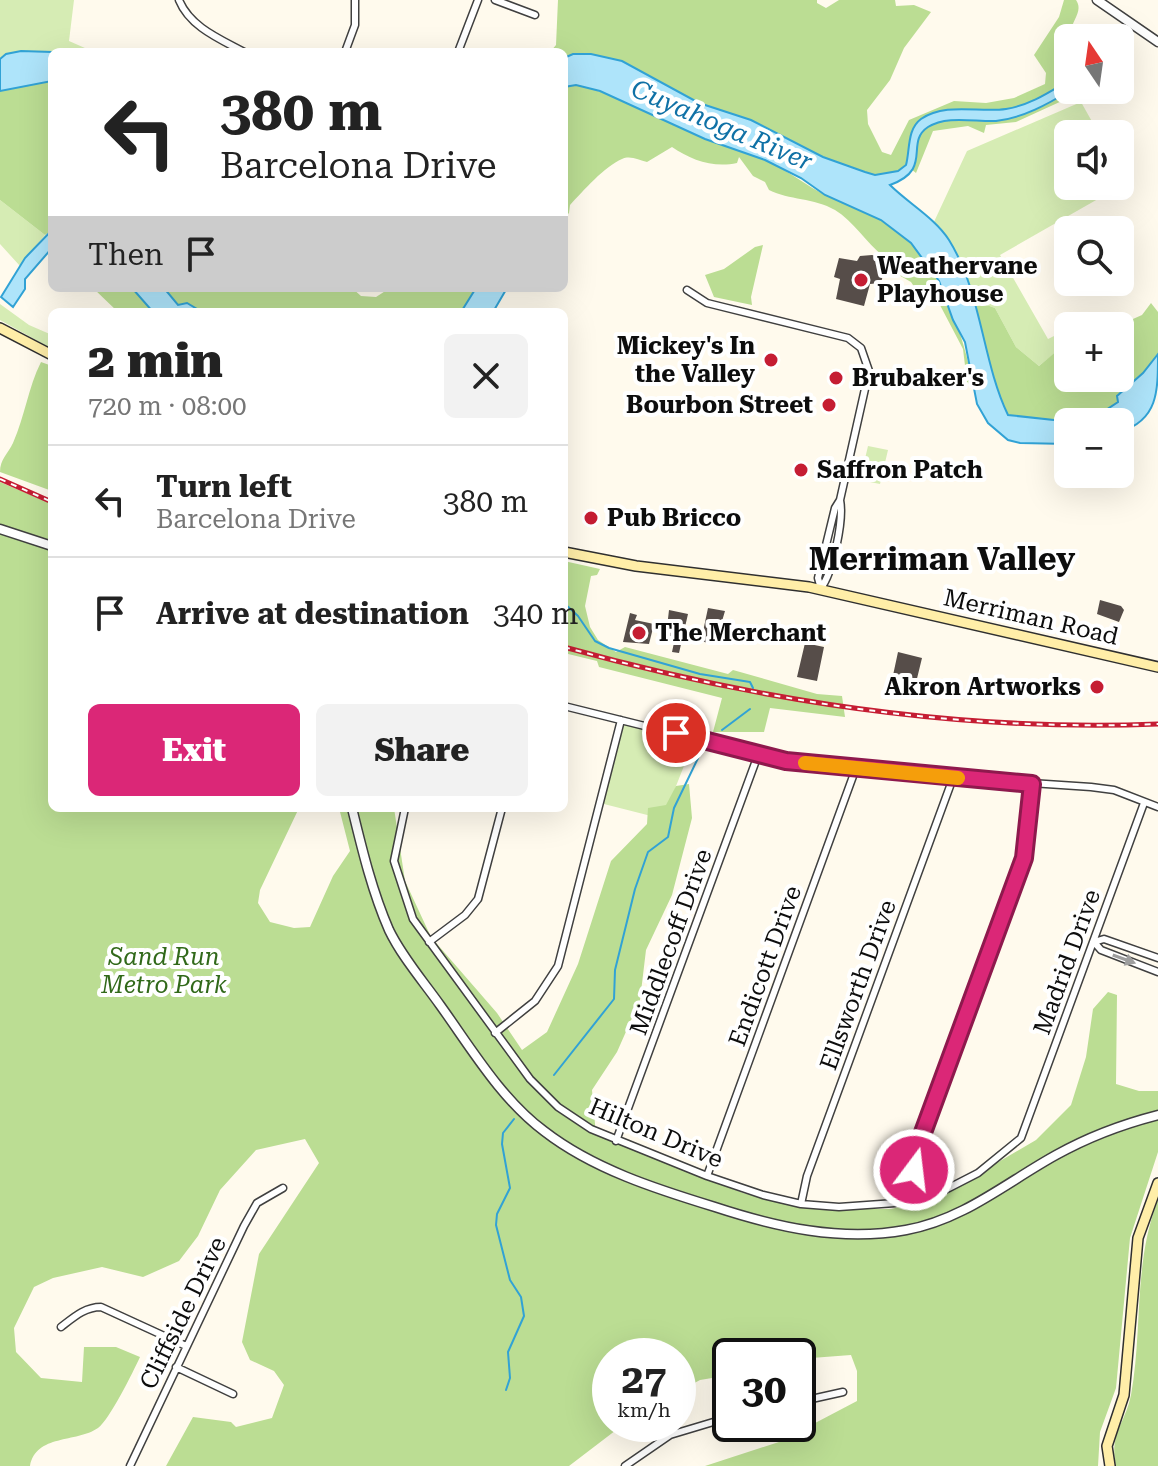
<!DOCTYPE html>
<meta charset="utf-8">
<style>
:root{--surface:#fff;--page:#f2f2f2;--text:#222;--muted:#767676;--line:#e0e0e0;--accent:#db2777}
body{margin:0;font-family:"Roboto Serif",serif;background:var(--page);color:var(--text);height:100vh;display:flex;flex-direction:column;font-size:30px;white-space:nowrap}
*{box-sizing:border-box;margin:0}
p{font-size:26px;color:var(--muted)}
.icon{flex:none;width:44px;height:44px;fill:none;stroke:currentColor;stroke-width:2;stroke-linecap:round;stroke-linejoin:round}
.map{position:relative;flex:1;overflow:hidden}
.panel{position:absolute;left:48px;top:308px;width:520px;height:504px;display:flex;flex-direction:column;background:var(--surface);border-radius:12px;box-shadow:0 8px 32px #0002}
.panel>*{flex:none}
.guide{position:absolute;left:48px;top:48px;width:520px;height:244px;border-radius:12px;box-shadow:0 8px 32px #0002;background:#fff;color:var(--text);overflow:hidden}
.needle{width:52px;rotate:347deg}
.buttons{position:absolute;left:1054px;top:24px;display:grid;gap:16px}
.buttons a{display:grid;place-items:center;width:80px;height:80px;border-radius:12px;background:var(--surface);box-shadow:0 8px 32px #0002;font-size:40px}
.speed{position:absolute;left:592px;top:1338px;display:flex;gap:16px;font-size:40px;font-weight:700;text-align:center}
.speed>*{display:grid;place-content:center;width:104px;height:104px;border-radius:50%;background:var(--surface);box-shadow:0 8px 32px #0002;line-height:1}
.speed small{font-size:20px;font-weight:400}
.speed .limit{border:4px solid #111;border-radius:12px;background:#fff;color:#111}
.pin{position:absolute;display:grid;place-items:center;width:68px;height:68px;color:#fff;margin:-34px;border:4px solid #fff;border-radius:50%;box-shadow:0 2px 8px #0007}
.me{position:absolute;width:88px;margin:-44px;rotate:15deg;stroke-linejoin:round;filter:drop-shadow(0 0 6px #0008)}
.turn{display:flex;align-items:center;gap:28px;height:168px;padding:0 40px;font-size:36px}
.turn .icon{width:104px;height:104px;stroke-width:2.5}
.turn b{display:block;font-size:56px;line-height:68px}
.then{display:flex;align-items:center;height:76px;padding:0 40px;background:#0003;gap:16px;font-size:30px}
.round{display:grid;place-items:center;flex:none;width:84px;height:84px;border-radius:12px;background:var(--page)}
.summary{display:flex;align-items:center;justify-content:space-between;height:136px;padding:0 40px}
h1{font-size:48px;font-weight:800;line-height:60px}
.action{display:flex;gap:16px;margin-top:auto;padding:16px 40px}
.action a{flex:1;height:92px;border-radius:12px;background:var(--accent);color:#fff;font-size:32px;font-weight:800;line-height:92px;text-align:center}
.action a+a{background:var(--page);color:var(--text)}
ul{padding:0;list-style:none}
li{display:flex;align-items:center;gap:24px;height:112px;padding:0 40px;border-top:2px solid var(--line)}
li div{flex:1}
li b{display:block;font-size:30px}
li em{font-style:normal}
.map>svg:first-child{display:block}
.green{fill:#d6ecb4}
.forest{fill:#bbdd93}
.water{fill:#aee4fa;stroke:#31a2d5;stroke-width:2}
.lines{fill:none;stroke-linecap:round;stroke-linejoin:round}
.stream{stroke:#31a2d5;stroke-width:2}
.building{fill:#564d49}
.minor-casing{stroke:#404040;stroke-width:9}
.tertiary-casing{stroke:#404040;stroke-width:11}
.secondary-casing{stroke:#2f2f2f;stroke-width:12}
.minor{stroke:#fff;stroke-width:6}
.tertiary{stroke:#fff;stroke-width:8}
.secondary{stroke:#ffeea8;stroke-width:9}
.rail-casing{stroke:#c51d33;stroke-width:5}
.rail{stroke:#fff;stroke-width:2;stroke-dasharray:6;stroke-linecap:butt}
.oneway{fill:#9e9e9e}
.route-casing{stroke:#8e194d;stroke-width:20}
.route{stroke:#db2777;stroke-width:14}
.slow{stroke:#f59e0b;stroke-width:14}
.poi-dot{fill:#c51d33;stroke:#fff;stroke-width:3}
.labels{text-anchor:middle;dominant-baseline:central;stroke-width:8;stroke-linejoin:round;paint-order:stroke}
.poi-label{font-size:24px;font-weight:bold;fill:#0d0d0d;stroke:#fff;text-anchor:start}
.street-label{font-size:24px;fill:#0d0d0d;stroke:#fff}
.park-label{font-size:24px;font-style:italic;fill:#31691a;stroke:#fff}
.water-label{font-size:26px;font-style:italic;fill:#0f71a6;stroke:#fff}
.district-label{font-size:32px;font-weight:bold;fill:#0d0d0d;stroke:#fff}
</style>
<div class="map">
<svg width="1158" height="1466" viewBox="0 0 1158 1466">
<rect width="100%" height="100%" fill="#fffaed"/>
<path class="green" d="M0 0H74L69 41 94 52 38 51 0 59Z
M1081 102 1099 134H1068V186H1120V172L1126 183 1000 255 1048 339 1068 329C1067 346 1051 356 1039 366L1016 347 995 308 973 300 948 239 933 224 967 151Z
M0 200 45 235 20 266 0 244Z
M0 304 29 325 52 335V349L0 320Z
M868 446 888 450 880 484 860 480Z
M621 720 695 738 663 819 600 803Z"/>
<path class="forest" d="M558 0H817V3L826 8 839 0H895L896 6 914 5 931 12 904 48 890 80 867 110 868 124 882 152 891 155 909 120 954 101 986 103 1014 98 1045 84 1046 73 1034 55 1059 17 1064 0H1076C1085 13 1067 23 1072 38H1068V90H1073L1064 100 1016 122 986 125 984 133 968 126 933 131 916 173 906 165 898 171 875 175 865 172 823 157 781 135 700 103 675 90 573 54 564 58V52H550L556 45Z
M52 81V230L45 235 0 200V91Z
M576 85C623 95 662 122 706 139 727 147 749 152 769 162 790 172 807 186 827 196 856 210 889 219 912 244 943 277 967 343 973 388L967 382 963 349 930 286 917 291 911 282 897 274V264C874 256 858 224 835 210 814 198 789 200 769 190L765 182 753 176 739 157 737 163C713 168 691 160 672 147L647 162C639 160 630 155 622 159 605 166 583 191 570 205L569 213 564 218V87Z
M763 245 751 297 752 305 714 297 705 275 724 269 755 247Z
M93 288H132L153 312H118Z
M164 288H352L361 296 376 297 390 288H476L461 312H202L187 303 178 305Z
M973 300 995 308 1016 347 1039 366 1058 350 1068 335V378H1120V326H1117L1142 315 1151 303 1158 312V354L1143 373 1117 395 1118 402 1092 419 1063 421 1008 415 999 398Z
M41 362 52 366V491L0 472C0 459 8 454 13 443 25 416 28 388 41 362Z
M0 482 52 504V808H299L260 890 258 903 270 922 294 928 310 927 333 876 350 851 339 808H394L405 881 431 937 497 1013 522 1050 547 1032 578 964 611 861 647 824 648 808 666 805 676 786 689 784 692 818 672 895 646 950 640 1000 617 1052 592 1090 596 1135 743 1193 785 1204 818 1209H891L937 1198 1036 1140 1071 1105 1086 1057 1093 1009 1108 992 1117 995 1116 1084 1139 1091H1158V1152L1130 1238 1116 1388 1100 1432 1098 1466H705L779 1442 857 1401V1371L851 1355 798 1359V1356H730V1375L700 1380 678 1392V1356H610V1424H624L569 1466H166L193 1417 231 1422 236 1427 272 1418 284 1385 274 1371 250 1360 242 1342 259 1254 319 1163 305 1139 256 1150 220 1190 198 1236 179 1261 143 1277 102 1267 53 1278 34 1287 14 1328 16 1352 41 1378 82 1382 84 1347H116L140 1357C133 1372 110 1419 98 1428 76 1443 36 1434 30 1466H0Z
M564 561 600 569 597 575 591 576 585 606 590 627 598 640 616 652 625 647 728 674 733 670 817 694 842 696 845 717 770 708 764 732H713L722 698 599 667 597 661 564 653Z
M1158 1200V1466H1116C1109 1434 1125 1424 1131 1395 1143 1330 1133 1263 1158 1200Z"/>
<path class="water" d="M21 51 52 52V81L0 91V59L6 54Z
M573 54H591L622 61 699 103 751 120 823 157 865 172 875 175 898 171 906 165C910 150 907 129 921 119 946 102 979 113 1006 109 1030 105 1048 93 1068 81V90H1071C1048 104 1023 118 996 121 975 122 947 115 928 127 904 143 934 169 890 185 908 203 935 218 949 240 982 293 982 361 1008 415L1063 421 1092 419 1118 402 1117 396 1143 373 1158 354C1158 392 1158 420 1120 432V422H1068V444L1020 443 1008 440 988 423 977 404 965 342 953 320 939 281 911 243 881 220 825 195 801 178 765 160 705 139 600 91 576 85 564 87V58Z
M52 230V248L25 279V289L13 307 1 297 25 258Z
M132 288H164L178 305 187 303 202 312H153Z
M476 288H507L493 312H461Z"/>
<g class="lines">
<path class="stream" d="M564 603 578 616 595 641 609 648 700 674 750 682 753 688
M722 730 750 709
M554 1075 614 999 615 970 635 889 648 852 668 837 674 808 700 754
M506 1390 510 1378 508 1352 524 1316 521 1297 510 1280 496 1225 497 1214 510 1188 502 1144 503 1133 514 1119"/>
</g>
<path class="building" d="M872 255 887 259 881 283 870 284 864 306 836 299 840 279 834 277 839 258 857 261 860 256Z
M1100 600 1121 606 1124 610 1119 622 1097 614Z
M708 608 725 611 715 645 701 641Z
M669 610 688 614 679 653 672 652 675 638 666 636Z
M630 613 637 615 635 620 654 624 649 644 623 642Z
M805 643 824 647 817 681 797 677Z
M898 652 922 658 912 699 889 694Z"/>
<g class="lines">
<defs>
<path id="minor" d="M179 0C190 27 220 39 244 52
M495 0 535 15
M345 52 355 25V0
M458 52 478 0
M687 290 707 303 848 338 861 348 869 371 840 500 835 508 818 578 821 589
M821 588C833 572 844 520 840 500
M564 706 786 761 953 778 1091 787 1114 790 1158 807
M405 808 394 861 413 919 530 1079 558 1107 591 1129 707 1176 763 1195 801 1204 839 1207 895 1203 943 1191 978 1173 1021 1138 1144 803
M429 942 465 915 478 899 502 808
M1094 942 1101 950 1158 972
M1094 942 1104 939 1158 958
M495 1033 535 1001 558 966 621 720
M616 1141 758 755
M707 1176 856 768
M919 1198 915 1158 1024 858 1032 784
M801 1204 807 1176 953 778
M61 1327C74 1317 85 1307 101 1307L186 1346
M176 1367 233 1394
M798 1402 843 1392
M130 1466 244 1226 257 1203 283 1188
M625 1466 670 1435 730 1417"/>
<path id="tertiary" d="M1097 0 1158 42
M0 529 52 546
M352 808C362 849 372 891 389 930 402 957 423 981 440 1005 471 1048 501 1099 544 1131 593 1169 656 1189 715 1207 776 1227 841 1242 906 1230 963 1220 1007 1182 1056 1155 1088 1137 1123 1124 1158 1115"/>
<path id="secondary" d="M0 328 52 355
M564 552 636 566 809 587 1158 667
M1110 1466 1107 1446 1124 1395 1138 1238 1158 1183"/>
</defs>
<use href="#minor" class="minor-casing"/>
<use href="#tertiary" class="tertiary-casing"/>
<use href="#secondary" class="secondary-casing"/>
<use href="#minor" class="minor"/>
<use href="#tertiary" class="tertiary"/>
<use href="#secondary" class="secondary"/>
<defs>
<path id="rail" d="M0 479 52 502
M564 647C758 701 956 732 1158 724"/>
</defs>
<use href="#rail" class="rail-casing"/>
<use href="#rail" class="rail"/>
</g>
<defs><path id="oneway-solid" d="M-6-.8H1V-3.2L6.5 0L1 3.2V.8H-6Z" transform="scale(2)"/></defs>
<use class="oneway" href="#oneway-solid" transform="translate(1124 959) rotate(20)"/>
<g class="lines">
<defs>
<path id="route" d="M676 733 786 761 1032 784 1024 858 918 1146 914 1170"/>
</defs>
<use href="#route" class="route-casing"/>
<use href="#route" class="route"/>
<path class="slow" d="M805 763 958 778"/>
</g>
<g class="poi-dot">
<circle cx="861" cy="280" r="8"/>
<circle cx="771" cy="360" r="8"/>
<circle cx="836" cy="378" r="8"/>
<circle cx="829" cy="405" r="8"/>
<circle cx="801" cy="470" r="8"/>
<circle cx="591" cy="518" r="8"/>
<circle cx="639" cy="633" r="8"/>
<circle cx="1097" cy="687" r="8"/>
</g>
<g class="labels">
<g class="poi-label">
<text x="877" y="266">Weathervane<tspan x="877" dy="28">Playhouse</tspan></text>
<text x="755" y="346" text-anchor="end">Mickey's In<tspan x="755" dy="28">the Valley</tspan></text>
<text x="852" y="378">Brubaker's</text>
<text x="813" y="405" text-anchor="end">Bourbon Street</text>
<text x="817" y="470">Saffron Patch</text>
<text x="607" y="518">Pub Bricco</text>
<text x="655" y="633">The Merchant</text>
<text x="1081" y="687" text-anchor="end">Akron Artworks</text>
</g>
<g class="street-label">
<text transform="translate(1031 617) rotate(13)">Merriman Road</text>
<text transform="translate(671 942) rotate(-70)">Middlecoff Drive</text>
<text transform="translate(1067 962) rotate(-70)">Madrid Drive</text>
<text transform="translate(765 966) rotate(-70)">Endicott Drive</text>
<text transform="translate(858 985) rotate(-70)">Ellsworth Drive</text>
<text transform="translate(656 1133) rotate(23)">Hilton Drive</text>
<text transform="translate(183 1313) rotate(-64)">Cliffside Drive</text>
</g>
<g class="park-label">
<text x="164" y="957">Sand Run<tspan x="164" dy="28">Metro Park</tspan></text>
</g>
<g class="water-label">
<text transform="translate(722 125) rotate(23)">Cuyahoga River</text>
</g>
<g class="district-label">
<text x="942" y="559">Merriman Valley</text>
</g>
</g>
</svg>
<div class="buttons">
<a><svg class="needle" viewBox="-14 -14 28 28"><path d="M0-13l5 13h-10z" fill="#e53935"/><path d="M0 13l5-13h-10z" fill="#767676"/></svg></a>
<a><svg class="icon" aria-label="sound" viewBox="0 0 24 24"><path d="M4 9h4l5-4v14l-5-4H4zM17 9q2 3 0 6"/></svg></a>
<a><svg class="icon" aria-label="search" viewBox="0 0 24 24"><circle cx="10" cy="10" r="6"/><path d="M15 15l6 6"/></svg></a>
<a>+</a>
<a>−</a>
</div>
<div class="speed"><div>27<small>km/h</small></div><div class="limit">30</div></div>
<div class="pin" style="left:676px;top:733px;background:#d93025"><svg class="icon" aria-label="arrive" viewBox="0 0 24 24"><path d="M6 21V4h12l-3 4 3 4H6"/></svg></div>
<svg class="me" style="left:914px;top:1170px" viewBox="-20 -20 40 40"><circle r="17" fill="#db2777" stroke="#fff" stroke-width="3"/><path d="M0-11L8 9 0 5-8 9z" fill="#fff"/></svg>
<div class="guide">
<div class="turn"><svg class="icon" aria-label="left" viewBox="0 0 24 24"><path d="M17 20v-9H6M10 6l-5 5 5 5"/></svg><div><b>380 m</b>Barcelona Drive</div></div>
<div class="then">Then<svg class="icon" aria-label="arrive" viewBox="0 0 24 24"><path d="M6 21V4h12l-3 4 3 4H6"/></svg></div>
</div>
<section class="panel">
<div class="summary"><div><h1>2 min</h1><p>720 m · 08:00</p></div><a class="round"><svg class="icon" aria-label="close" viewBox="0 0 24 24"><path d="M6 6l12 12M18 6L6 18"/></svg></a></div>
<ul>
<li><svg class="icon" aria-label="left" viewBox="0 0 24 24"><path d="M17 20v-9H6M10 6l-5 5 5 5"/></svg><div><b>Turn left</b><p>Barcelona Drive</p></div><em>380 m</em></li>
<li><svg class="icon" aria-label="arrive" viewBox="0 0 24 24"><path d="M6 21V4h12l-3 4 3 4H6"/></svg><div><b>Arrive at destination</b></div><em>340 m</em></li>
</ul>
<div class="action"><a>Exit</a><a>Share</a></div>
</section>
</div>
